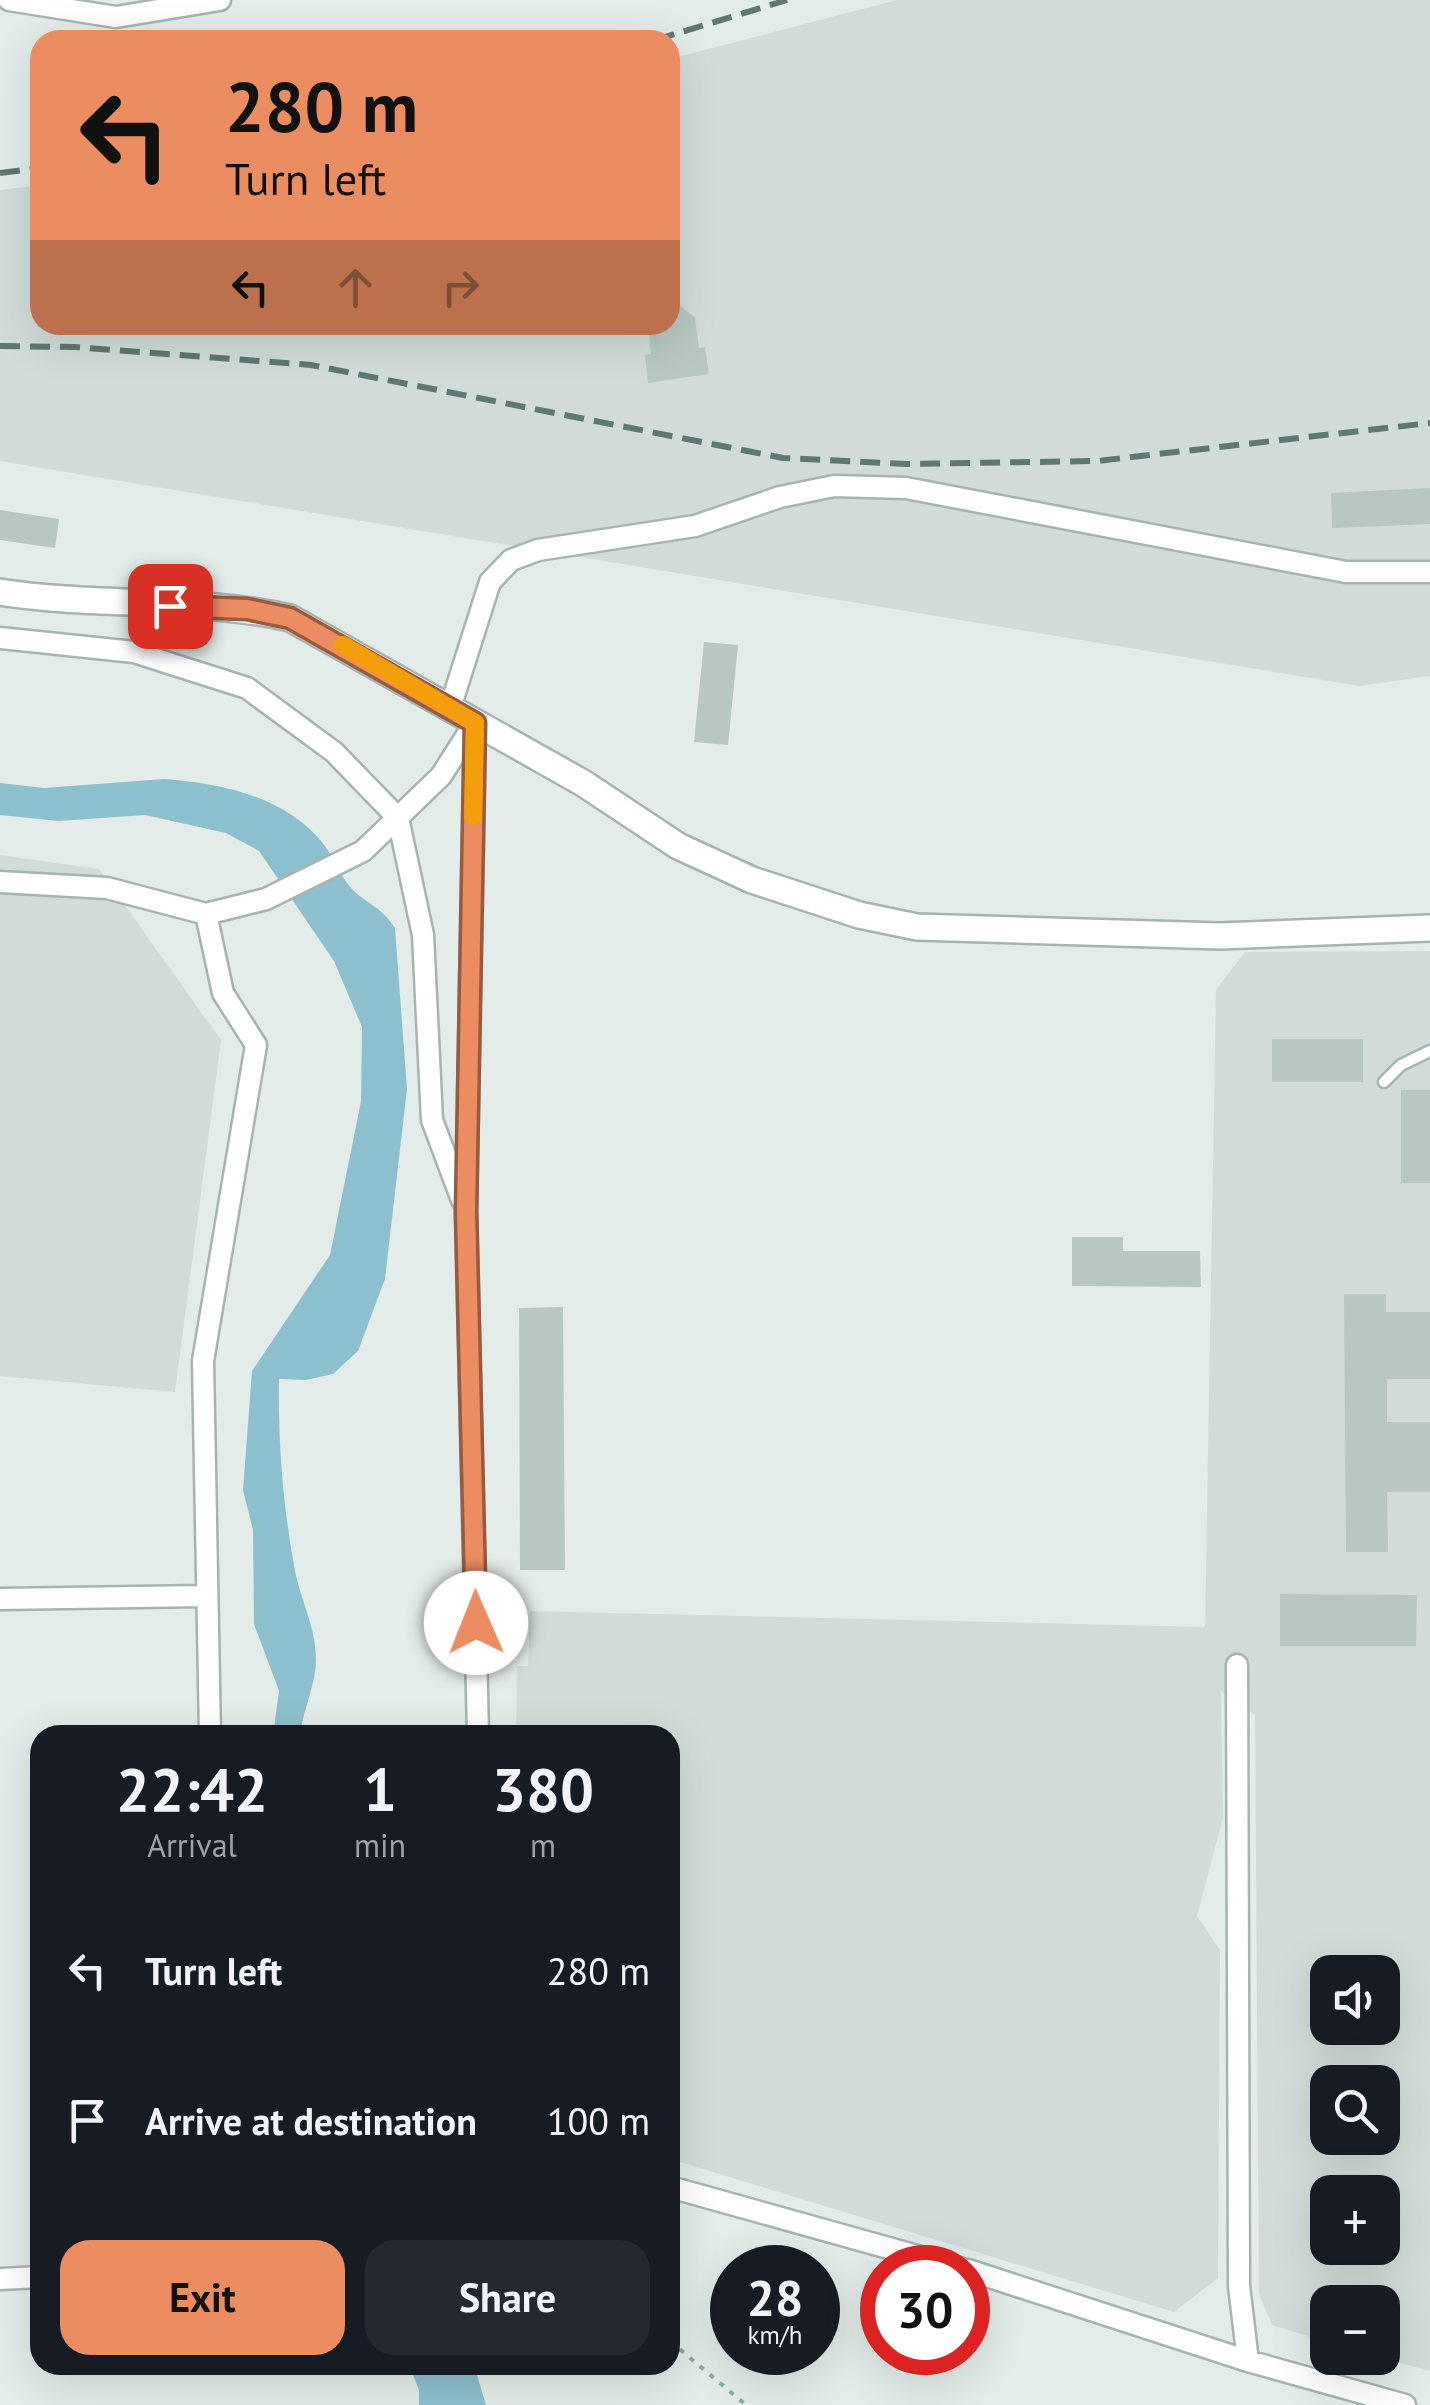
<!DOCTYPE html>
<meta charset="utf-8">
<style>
:root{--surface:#171b24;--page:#242831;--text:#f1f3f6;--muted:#9ea1a6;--accent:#ec8c61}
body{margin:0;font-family:"PT Sans",sans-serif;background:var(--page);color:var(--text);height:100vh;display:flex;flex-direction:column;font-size:38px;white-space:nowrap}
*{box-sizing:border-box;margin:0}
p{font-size:32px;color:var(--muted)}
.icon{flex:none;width:55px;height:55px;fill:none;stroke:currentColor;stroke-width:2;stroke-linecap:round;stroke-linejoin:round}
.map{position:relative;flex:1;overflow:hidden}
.side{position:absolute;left:30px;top:1725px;width:650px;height:650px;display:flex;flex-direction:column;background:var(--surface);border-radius:30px;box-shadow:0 10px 40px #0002}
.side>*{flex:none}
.top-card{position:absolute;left:30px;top:30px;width:650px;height:305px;border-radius:30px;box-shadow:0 10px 40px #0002;background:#ec8c61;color:#111;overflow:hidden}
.buttons{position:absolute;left:1310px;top:1955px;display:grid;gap:20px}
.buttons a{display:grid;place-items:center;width:90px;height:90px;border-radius:20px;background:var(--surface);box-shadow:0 10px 40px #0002;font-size:50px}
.speed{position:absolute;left:710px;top:2245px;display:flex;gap:20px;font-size:50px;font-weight:700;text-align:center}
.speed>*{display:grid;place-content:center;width:130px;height:130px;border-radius:50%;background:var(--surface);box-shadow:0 10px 40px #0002;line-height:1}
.speed small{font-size:25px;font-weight:400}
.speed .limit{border:15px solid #d22;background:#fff;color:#111}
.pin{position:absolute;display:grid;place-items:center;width:85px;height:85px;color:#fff;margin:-42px;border-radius:20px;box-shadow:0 5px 15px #0006}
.me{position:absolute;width:110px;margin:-55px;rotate:359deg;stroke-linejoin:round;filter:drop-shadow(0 0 8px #0008)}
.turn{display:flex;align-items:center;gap:35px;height:210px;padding:0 30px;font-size:45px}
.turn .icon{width:130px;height:130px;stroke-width:2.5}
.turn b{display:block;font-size:70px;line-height:85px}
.lanes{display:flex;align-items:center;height:95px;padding:0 30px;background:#0003;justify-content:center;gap:50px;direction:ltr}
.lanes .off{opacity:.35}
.eta{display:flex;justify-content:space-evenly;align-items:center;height:170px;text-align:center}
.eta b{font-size:60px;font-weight:600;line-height:70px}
.cta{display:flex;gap:20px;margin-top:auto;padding:20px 30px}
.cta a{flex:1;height:115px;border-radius:30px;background:var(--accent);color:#111;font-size:40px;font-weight:600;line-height:115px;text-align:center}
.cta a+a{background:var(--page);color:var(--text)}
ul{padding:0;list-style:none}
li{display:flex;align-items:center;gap:30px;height:150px;padding:0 30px}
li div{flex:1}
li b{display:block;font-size:38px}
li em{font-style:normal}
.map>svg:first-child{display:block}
.built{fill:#d1dcd8;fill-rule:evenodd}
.water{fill:#8dc0ce}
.building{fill:#b8c7c2}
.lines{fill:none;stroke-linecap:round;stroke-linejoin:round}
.service-casing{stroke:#a6b4b0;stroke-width:15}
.minor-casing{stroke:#a6b4b0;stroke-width:25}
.tertiary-casing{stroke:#a6b4b0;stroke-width:30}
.path{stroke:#85aea4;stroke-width:4;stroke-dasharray:5 8;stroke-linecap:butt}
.service{stroke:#fff;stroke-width:10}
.minor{stroke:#fff;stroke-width:20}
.tertiary{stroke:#fff;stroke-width:25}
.rail{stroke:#5e7873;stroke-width:6;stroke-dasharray:20 10;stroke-linecap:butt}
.route-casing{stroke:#995b3f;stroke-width:25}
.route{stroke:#ec8c61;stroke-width:18}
.slow{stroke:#f59e0b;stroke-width:18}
</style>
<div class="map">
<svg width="1430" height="2405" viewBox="0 0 1430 2405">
<rect width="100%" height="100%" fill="#e3ece9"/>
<path class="built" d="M897 0H1430V676L1359 686 0 461V190L40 185V325H670V59Z
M0 855 99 869 221 1040 175 1392 0 1376Z
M1430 951V2371L1382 2358V2302H1328L1327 2342 1272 2325 1259 2294 1255 1715 1221 1691 1223 1818 1197 1916 1220 1950 1218 2278 1174 2312 670 2159V1735H516L517 1666H528L530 1611 1205 1627 1216 990 1245 952ZM1328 1972H1382V2028H1328ZM1328 2082H1382V2138H1328ZM1328 2192H1382V2248H1328Z"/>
<path class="water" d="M164 779C221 783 288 797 325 846 336 861 341 879 355 892 372 907 380 906 395 928L407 1089 385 1279 358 1351 333 1374 306 1380 279 1379C278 1445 283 1506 295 1571 301 1601 316 1627 316 1660 316 1684 303 1710 300 1735H273L279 1691 254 1624 253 1530 243 1490 252 1371 330 1255 361 1101 362 1027 334 961 259 851 226 833 145 815 59 821 0 815V783L44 788Z
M409 2365H474L486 2405H419V2390Z"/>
<path class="building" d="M670 297 695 318 699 348 705 347 709 374 648 383 645 355 651 354 648 325H670Z
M1430 488V524L1332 528 1331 493Z
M0 510 59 519 55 548 0 540Z
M704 642 738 645 728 745 694 742Z
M1272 1039H1363V1082H1272Z
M1401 1090H1430V1183H1401Z
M1072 1237H1123V1251H1200L1201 1287 1072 1286Z
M1344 1294H1386V1312H1430V1379H1387V1422H1430V1492H1387L1388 1552H1346Z
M563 1307 565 1570H520L519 1308Z
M1280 1594 1417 1595 1416 1646H1280Z"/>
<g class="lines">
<defs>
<path id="service" d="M1384 1082 1401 1065 1430 1051"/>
<path id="minor" d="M9 0 116 17 220 0
M0 638 134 652 247 688 334 752 398 818 423 935 432 1120 462 1200
M450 708 490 582 511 560 538 550 695 526 780 497 834 486 906 488 1346 572H1430
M475 723 466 1211 478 1735
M0 882 107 888 206 914 266 899 363 851 441 776 474 724
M206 914 223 993 256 1045 203 1361 210 1735
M0 1599 204 1596
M1237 1665 1239 2286 1248 2361
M670 2187 960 2268
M968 2270 1248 2361 1405 2405
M0 2279 40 2277"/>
<path id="tertiary" d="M0 592C96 607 195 597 290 618L583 783 678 846 752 880 859 915 917 927 1220 936 1430 928"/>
</defs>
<use href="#service" class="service-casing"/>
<use href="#minor" class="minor-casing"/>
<use href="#tertiary" class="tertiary-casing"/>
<path class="path" d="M670 2341 746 2405"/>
<use href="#service" class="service"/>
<use href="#minor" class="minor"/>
<use href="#tertiary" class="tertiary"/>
<path class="rail" d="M655 40 787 0
M0 173 40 168
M0 346 75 347 311 365 783 458 907 464 1097 461 1430 423"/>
</g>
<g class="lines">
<defs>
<path id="route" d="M170 606 247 609 290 618 475 723 466 1211 476 1623"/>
</defs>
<use href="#route" class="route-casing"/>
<use href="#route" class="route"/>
<path class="slow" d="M343 645 475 723 473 816"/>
</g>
</svg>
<div class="buttons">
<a><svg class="icon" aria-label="sound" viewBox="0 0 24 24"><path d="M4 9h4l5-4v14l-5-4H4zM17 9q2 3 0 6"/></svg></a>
<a><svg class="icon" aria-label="search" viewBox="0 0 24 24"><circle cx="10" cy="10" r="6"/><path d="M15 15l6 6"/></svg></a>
<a>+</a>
<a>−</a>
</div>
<div class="speed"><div>28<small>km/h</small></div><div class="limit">30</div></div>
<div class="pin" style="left:170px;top:606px;background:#d93025"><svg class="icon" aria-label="arrive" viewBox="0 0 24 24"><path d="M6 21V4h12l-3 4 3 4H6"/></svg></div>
<svg class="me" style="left:476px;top:1623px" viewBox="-20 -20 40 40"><circle r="19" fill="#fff"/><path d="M0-13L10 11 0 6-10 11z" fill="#ec8c61"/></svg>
<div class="top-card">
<div class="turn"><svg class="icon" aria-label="left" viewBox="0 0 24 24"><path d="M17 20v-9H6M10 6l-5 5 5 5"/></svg><div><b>280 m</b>Turn left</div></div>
<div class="lanes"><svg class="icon" aria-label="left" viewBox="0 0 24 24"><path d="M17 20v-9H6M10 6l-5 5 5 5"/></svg><svg class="icon off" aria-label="ahead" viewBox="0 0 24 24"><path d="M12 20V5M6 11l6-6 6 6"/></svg><svg class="icon off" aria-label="right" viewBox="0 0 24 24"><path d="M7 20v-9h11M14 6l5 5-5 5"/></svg></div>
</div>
<section class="side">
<div class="eta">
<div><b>22:42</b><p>Arrival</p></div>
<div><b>1</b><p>min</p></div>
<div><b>380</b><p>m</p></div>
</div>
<ul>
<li><svg class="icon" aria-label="left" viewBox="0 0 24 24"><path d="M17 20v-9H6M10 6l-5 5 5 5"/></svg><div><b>Turn left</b></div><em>280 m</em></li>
<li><svg class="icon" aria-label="arrive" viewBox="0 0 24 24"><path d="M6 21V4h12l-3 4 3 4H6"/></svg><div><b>Arrive at destination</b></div><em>100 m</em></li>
</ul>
<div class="cta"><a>Exit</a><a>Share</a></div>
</section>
</div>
